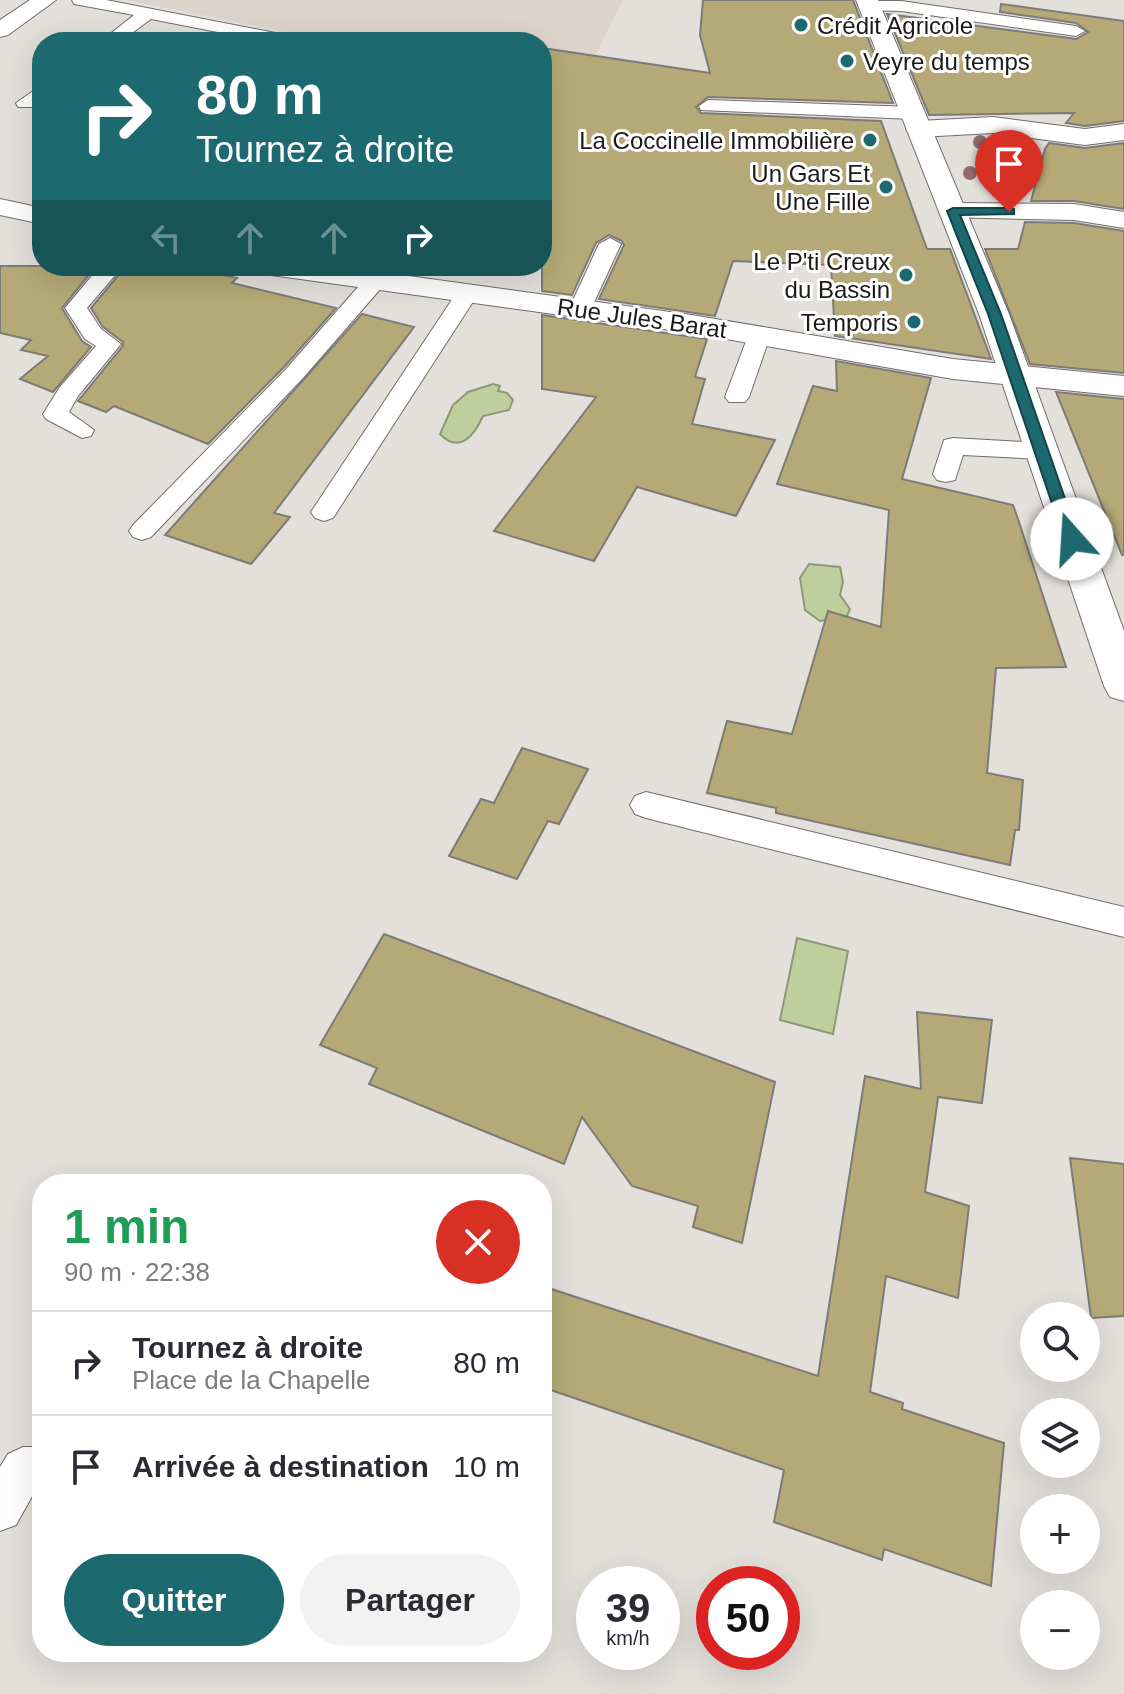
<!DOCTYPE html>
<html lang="fr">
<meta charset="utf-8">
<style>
:root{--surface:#fff;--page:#f2f2f3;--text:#2b2b33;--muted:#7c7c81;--line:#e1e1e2;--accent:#1c696f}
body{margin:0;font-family:Arial,sans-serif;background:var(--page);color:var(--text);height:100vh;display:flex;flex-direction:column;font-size:30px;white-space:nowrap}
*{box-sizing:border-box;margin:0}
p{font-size:26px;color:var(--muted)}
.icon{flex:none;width:44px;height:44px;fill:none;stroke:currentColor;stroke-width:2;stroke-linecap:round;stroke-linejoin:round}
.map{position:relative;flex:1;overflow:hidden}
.details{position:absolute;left:32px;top:1174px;width:520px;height:488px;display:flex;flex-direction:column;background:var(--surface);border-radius:32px;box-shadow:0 8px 32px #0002}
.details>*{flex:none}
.hud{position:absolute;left:32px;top:32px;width:520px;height:244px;border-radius:32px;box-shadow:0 8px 32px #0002;background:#1c696f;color:#fff;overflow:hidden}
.buttons{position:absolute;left:1020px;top:1302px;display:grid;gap:16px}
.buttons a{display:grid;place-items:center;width:80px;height:80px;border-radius:50%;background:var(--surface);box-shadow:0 8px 32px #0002;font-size:40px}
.speed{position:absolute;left:576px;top:1566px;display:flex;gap:16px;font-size:40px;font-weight:700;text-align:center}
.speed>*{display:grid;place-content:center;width:104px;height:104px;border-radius:50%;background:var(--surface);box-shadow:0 8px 32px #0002;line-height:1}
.speed small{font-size:20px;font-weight:400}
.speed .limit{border:12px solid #d22;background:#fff;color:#111}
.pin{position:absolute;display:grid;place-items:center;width:68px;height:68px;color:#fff;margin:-82px -34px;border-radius:50% 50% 50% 0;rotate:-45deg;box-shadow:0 0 8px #0007}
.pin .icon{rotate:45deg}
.me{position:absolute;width:88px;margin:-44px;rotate:341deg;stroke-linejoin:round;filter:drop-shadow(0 0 6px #0008)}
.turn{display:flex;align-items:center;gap:28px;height:168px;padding:0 32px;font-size:36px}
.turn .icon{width:104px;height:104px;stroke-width:2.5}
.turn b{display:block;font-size:56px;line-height:68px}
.lanes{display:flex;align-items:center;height:76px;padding:0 32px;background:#0003;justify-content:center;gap:40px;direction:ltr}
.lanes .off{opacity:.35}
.round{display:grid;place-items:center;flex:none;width:84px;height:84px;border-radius:42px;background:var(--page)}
.headline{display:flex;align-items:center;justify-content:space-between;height:136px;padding:0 32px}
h1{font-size:48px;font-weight:600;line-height:60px;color:#1e9e55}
.button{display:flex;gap:16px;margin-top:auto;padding:16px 32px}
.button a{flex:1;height:92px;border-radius:48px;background:var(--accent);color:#fff;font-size:32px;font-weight:600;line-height:92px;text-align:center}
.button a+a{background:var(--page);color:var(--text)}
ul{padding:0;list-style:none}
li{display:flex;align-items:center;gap:24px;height:104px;padding:0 32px;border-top:2px solid var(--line)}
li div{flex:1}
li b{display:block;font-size:30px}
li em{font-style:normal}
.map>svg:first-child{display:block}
.built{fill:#ddd5cb}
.water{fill:#becf9d;stroke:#8d9975;stroke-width:2}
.building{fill:#b5aa77;stroke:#7c7b77;stroke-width:2}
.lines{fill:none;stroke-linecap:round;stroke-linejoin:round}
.lane-casing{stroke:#706d6a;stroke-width:2}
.street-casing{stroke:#706d6a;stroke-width:2}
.secondary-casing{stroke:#706d6a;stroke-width:2}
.lane{fill:#fff;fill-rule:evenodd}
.street{fill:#fff;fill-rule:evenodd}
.secondary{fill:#fff;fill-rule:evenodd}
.tree{fill:#946c71}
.route{fill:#1c696f;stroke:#124448;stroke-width:2}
.poi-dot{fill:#1c696f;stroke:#fff;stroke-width:3}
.labels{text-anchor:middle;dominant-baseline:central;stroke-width:6;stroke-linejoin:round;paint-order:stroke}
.far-poi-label{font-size:24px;fill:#1b1a19;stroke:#fff;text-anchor:end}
.far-street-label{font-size:24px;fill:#1b1a19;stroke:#fff}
</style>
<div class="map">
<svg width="1124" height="1694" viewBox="0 0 1124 1694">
<rect width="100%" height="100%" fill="#e3e0dc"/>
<path class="built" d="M125 0H623L590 65 542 71V42H336Z"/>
<path class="water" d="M493 384 500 386 498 391 507 393 513 400 509 410 483 416C475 434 460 455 440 434L453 405 468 392Z
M809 564 840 567 843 582 840 595 850 609 847 616 820 621 805 610 800 578Z
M797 938 848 951 833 1034 780 1020Z"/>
<path class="building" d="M703 0H853L893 103 708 97 696 107 701 113 881 121 927 249H950L991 359 835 336 831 265 733 261 715 316 599 299 624 245 622 241 609 235 596 243 572 295 542 291V48L710 73 700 35Z
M1001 4 1124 21V121L1085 126 1066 123 1074 113 929 115 887 14 1076 39 1088 32 1076 23 1000 12Z
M1049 143 1085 148 1124 143V209L1074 201H1031L1045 149Z
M1025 222 1074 223 1124 231V373L1030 364 985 249H1018Z
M0 266H96L62 308 82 341 91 347 53 392 20 379 48 356 21 350 31 340 0 333Z
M126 266H183L237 278 232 283 336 308 285 366 208 444 114 406 106 412 78 401 123 346V342L103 327 91 308Z
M362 314 414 327 274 513 290 517 251 564 165 535Z
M542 315 707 339 695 377 705 379 692 424 775 440 736 516 637 487 594 561 494 531 596 397 542 389Z
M836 361 931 378 902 479 1013 505 1020 525 1066 667 996 668 987 773 1023 780 1019 830H1015L1010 865 776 813V808L707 793 727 721 792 734 828 611 881 627 889 510 777 484 813 386 837 391Z
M1056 392 1124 399V555H1122Z
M522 748 588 769 559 824 548 821 517 879 449 856 481 799 494 803Z
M384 934 775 1082 742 1243 693 1227 698 1206 632 1186 582 1117 564 1164 369 1084 377 1068 320 1045Z
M917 1012 992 1020 982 1103 938 1097 925 1192 969 1206 958 1298 886 1276 870 1392 903 1403 902 1409 1004 1443 991 1586 884 1549 882 1560 774 1522 784 1470 542 1387V1286L818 1376 865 1076 921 1089Z
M1070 1158 1124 1164V1316L1091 1318Z"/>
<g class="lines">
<defs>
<path id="lane" d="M72 0H106L296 37 305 42H269L151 19 120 42H100L134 15 74 4Z
M868 1H901L1076 26 1085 31 1076 36 901 11 862 10 860 6Z
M42 85V99L32 107H18L16 103Z
M708 100 913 107 922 113 913 119 701 110 699 106Z
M610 238 621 244 591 309 580 316 572 314 569 309 599 244Z
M100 266H123L87 308 101 329 121 344 78 396 69 412 94 430 91 436 82 438 46 419 43 414 60 387 96 346 85 339 65 308Z
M372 266H394L382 287 303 378 151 537 142 540 133 537 129 531 133 525 287 368 365 279Z
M467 287 478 294 333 518 324 521 315 518 311 512 315 506 459 289Z
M759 329 767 331 770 336 749 397 745 402H729L725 397 748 336 751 331Z
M953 438 1041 443 1050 445 1053 451 1050 457 1041 459 963 455 955 480 946 482 937 480 933 474 944 440Z
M646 792 1124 907V937L646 818 635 814 630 805 635 796Z
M23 1447H42V1491H35L16 1525 0 1531V1467L8 1454Z"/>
<path id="street" d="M30 0H56L8 35 0 37V20Z
M993 117 1085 129 1124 124V140L1085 145 993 133 919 137 910 135 906 129 910 123 919 121Z
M0 199 42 208V224L0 215Z
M953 203 1074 204 1124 212V228L1074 220 943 217 939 211 943 205Z
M256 266H336L692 315 953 359 1124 376V396L953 379 692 333 271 275 261 272Z"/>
<path id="secondary" d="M856 0H878L1009 314 1124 631V701L1110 697 1104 686 979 314Z"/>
</defs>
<use href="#lane" class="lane-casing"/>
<use href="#street" class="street-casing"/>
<use href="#secondary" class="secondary-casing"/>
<use href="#lane" class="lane"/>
<use href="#street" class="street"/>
<use href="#secondary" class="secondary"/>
</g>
<g class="tree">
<circle cx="980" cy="142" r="7"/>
<circle cx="1006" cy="143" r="7"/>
<circle cx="970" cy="173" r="7"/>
<circle cx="1012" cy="176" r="7"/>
</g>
<path class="route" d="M1009 208 1014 209V214L960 215 1001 314 1079 539 1072 544 1064 539 988 314 947 211 953 208Z"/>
<g class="poi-dot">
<circle cx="801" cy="25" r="8"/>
<circle cx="847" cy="61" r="8"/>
<circle cx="870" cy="140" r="8"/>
<circle cx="886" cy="187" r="8"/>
<circle cx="906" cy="275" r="8"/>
<circle cx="914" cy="322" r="8"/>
</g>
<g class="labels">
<g class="far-poi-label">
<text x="817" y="25" text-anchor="start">Crédit Agricole</text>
<text x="863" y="61" text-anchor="start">Veyre du temps</text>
<text x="854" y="140">La Coccinelle Immobilière</text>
<text x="870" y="173">Un Gars Et<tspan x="870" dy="28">Une Fille</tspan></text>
<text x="890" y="261">Le P'ti Creux<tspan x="890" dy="28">du Bassin</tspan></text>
<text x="898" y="322">Temporis</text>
</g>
<g class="far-street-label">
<text transform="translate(642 318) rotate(8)">Rue Jules Barat</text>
</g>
</g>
</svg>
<div class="buttons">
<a><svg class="icon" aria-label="search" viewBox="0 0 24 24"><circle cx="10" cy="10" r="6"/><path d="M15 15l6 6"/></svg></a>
<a><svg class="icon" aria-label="layers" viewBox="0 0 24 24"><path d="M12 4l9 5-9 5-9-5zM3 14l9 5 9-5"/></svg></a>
<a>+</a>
<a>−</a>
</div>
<div class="speed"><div>39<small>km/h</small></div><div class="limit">50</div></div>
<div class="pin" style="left:1009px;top:212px;background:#d93025"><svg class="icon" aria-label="arrive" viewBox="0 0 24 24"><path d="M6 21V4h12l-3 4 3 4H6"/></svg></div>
<svg class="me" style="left:1072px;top:539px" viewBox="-20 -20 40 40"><circle r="19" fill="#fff"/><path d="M0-13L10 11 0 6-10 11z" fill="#1c696f"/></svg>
<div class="hud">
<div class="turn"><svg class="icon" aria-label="right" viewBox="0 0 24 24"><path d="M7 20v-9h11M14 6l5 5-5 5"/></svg><div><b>80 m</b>Tournez à droite</div></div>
<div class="lanes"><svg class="icon off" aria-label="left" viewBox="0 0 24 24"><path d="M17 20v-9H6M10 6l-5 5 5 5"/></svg><svg class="icon off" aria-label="ahead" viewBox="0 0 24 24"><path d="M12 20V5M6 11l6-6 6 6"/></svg><svg class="icon off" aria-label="ahead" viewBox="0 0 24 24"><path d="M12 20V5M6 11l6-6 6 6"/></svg><svg class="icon" aria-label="right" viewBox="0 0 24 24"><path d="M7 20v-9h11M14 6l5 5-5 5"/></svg></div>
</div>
<section class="details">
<div class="headline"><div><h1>1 min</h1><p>90 m · 22:38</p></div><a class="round" style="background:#d93025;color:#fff"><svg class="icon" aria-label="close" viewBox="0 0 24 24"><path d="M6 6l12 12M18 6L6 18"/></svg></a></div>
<ul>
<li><svg class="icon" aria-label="right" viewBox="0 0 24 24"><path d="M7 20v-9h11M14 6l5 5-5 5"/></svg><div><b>Tournez à droite</b><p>Place de la Chapelle</p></div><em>80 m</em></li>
<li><svg class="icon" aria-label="arrive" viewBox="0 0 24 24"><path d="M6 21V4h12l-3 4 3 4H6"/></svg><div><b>Arrivée à destination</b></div><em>10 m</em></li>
</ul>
<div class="button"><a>Quitter</a><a>Partager</a></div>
</section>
</div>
